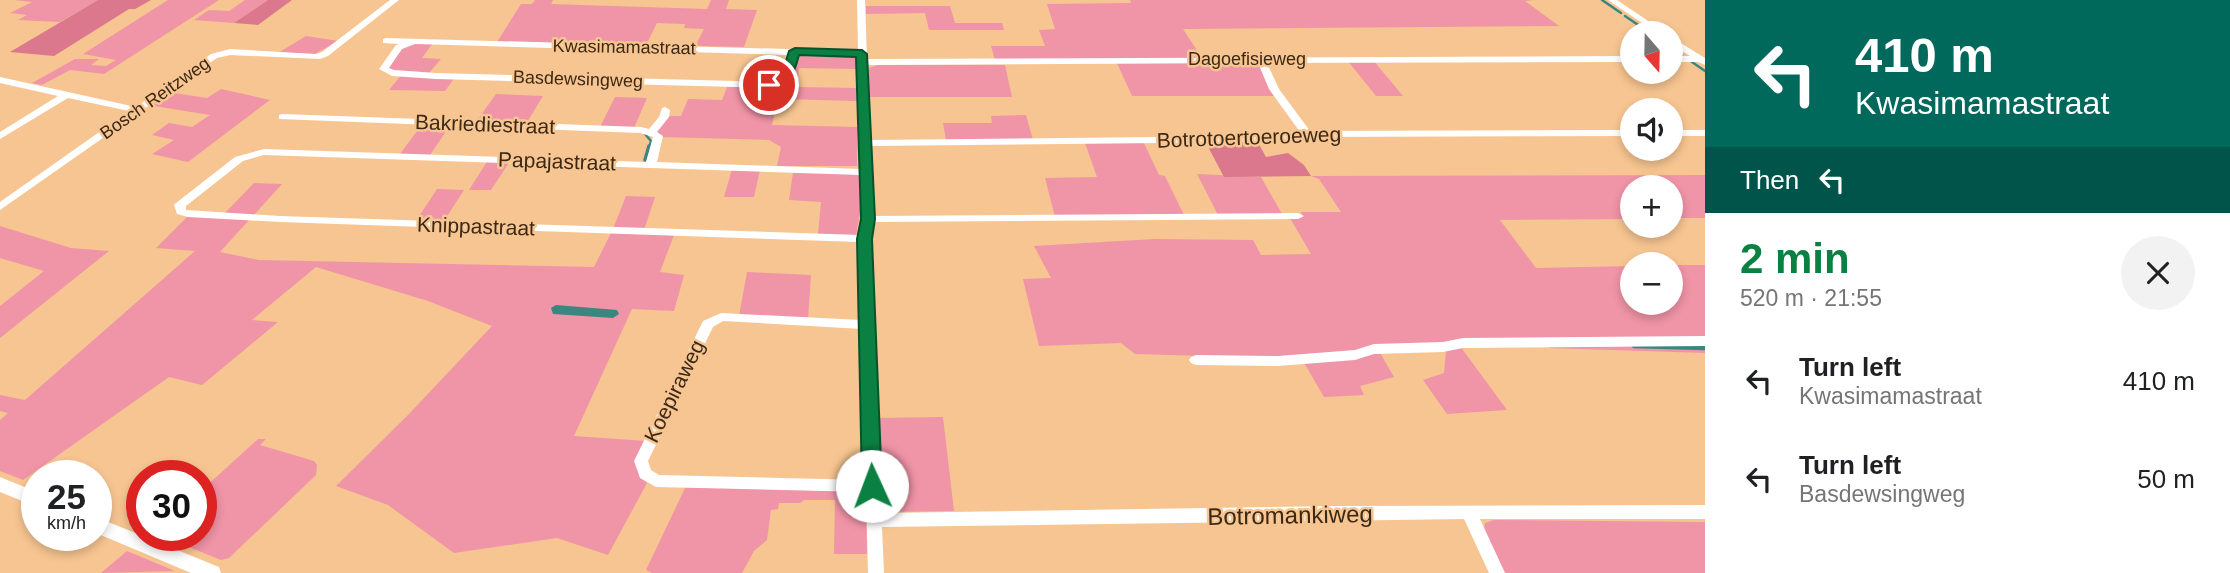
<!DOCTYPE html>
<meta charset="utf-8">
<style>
:root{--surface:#fff;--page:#f2f2f2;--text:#202124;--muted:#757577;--accent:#0b8043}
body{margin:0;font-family:Helvetica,sans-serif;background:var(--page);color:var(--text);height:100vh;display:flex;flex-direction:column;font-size:26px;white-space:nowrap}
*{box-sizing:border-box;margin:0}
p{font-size:23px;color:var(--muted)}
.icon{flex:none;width:38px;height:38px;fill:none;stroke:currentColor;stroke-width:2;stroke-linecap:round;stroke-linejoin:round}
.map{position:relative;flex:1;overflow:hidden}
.panel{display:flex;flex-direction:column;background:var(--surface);width:525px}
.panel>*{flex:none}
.top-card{background:#00695c;color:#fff;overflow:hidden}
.needle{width:46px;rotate:160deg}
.tools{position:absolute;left:1620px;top:21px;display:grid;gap:14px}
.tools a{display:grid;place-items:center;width:63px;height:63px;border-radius:50%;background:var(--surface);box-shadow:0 4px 10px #0003;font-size:35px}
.speed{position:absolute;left:21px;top:460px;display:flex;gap:14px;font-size:35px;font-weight:700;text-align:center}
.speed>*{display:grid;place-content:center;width:91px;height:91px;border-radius:50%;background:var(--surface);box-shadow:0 4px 10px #0003;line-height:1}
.speed small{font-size:18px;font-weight:400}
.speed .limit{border:10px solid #d22;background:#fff;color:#111}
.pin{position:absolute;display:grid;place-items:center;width:60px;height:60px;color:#fff;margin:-30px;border:4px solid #fff;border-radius:50%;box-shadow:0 2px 7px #0007}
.me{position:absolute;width:77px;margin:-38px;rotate:358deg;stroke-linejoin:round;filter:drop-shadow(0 0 5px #0008)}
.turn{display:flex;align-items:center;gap:24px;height:147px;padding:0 35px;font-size:32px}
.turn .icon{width:91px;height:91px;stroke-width:2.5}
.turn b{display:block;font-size:49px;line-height:60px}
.then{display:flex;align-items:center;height:66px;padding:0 35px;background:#0003;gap:14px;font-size:26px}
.round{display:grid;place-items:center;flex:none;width:74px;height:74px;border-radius:37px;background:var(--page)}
.overview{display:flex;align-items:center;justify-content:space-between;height:119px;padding:0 35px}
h1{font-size:42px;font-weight:600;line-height:52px;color:var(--accent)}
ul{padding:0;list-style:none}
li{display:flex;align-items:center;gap:21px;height:98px;padding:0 35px}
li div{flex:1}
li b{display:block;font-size:26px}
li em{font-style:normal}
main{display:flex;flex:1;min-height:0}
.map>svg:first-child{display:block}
.green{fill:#f094a7}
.forest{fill:#db788d}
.water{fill:#3b867f}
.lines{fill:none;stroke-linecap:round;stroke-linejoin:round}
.stream-far2{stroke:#3b867f;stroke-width:2.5}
.stream-far1{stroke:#3b867f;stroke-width:3.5}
.stream{stroke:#3b867f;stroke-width:4.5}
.minor{fill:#fff;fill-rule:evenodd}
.tertiary{fill:#fff;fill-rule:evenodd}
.route{fill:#0b8043;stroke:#07532c;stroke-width:2}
.labels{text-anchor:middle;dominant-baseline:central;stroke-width:5;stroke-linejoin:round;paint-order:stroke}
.far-street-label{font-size:18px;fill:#3c2914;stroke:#f7c591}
.street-label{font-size:21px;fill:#3c2914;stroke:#f7c591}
.near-street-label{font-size:24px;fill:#3c2914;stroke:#f7c591}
</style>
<main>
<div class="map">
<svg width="1705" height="573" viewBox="0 0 1705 573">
<rect width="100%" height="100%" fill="#f7c591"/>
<path class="green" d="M15 0H98L60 22 18 20 27 15 10 13 32 2Z
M168 0H219L104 74 70 70 42 85 32 83 75 59H99L91 65 106 66 116 60 83 54Z
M245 0H268L234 23 194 20 209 10 229 11Z
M535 0H553L551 4 707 9 711 0H729L726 9 757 10 744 47 695 46 704 29 684 28 685 24 657 23 646 45 497 42 521 4H532Z
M1130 0H1534L1525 1 1559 26 1183 29 1202 58 995 60 991 46H1045L1039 30 1055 29 1047 4 1131 3Z
M866 6H950L955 23H1002L1004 30H929L925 13 866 14Z
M306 36 338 41 313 55 278 53Z
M410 43H433L422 58 441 59 428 74 392 72 387 66 398 51Z
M799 54 856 57V69L799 68 796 87 856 88 857 101 778 99 772 125 857 127V166H777L781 147 769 140 660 137 655 129 670 116H681L688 99 722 100 728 85C745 86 782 94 792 75 796 68 795 60 799 54Z
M1347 60H1373L1403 96H1376Z
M1116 61 1258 62 1277 96H1132Z
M878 65H1005L1012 97H869V68Z
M402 74 455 77 445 91 389 90Z
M221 89 270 100 188 162 152 154 174 140 152 135 169 123 192 127 210 115 148 105 168 92 207 98Z
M496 94 543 96 526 124 476 122Z
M615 97 647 98 634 128 600 127Z
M1026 115 1033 140H946L943 123H992L991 116Z
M423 123 451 124 430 155 400 154Z
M1143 141 1159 175 1165 176 1184 215 1055 217 1045 178 1097 177 1085 143Z
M488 160 510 161 491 190H469Z
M732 169 760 170 754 197H724Z
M793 173 853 174 860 176V212L856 235 818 234 821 202 789 200Z
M1197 174 1261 177 1282 214 1218 215Z
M1705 175V218H1671V187H1633V219L1500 220 1536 268 1633 266V303H1671V265H1705V339L1460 341 1352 353 1274 358 1135 354 1121 343 1039 346 1023 279 1051 278 1034 246 1154 239 1253 240 1261 255 1311 254 1290 218 1303 217 1301 212H1341L1319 179 1311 176Z
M254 183 282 184 253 216 223 215Z
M437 189 464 190 444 221H416Z
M626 196 655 197 644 230 613 229Z
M188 216 250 219 220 252 259 260 594 267 611 233 674 235 660 272 684 275 674 311 632 309 574 436 646 441 640 476 647 483 608 555 557 538 454 553 388 505 336 486 407 416 492 326 428 301 316 267 252 320 278 322 202 385 169 377 23 480 0 471V420L8 413 0 411V395L25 400 195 251 156 248Z
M0 226 71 248 109 251 0 338V306L44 271 0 258Z
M747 272 811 275 808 319 739 316Z
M1705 343V353L1550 348 1547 344Z
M1460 346 1507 410 1447 414 1423 380 1444 373 1446 351Z
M1379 351 1394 377 1360 386 1364 395 1324 397 1303 361Z
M943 417 954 511 884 512 879 507 874 418Z
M258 439H266L260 445 314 461 317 465 316 475 229 558 221 560 162 536H201V491Z
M686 486 863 492 866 495 867 554H834L835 500H804L800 503H779L778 509 771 510 767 540 754 551 742 573H652L646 570Z
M1494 520 1705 522V573H1505L1484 530 1485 523Z
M127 551 175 571 101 573Z"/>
<path class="forest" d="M98 0H151L135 9H129L54 56 10 52Z
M268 0H292L258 25 234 23Z
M1205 141H1257L1266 157 1288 153 1304 165 1311 176 1224 177Z"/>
<path class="water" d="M556 305 617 310 619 314 613 318 553 314 551 308Z"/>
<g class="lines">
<path class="stream-far2" d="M1602 0 1621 13
M1625 16 1650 33
M1671 48 1682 55
M1692 62 1705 71
M645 134 651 141 649 148"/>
<path class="stream-far1" d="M645 160 649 146"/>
<path class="stream" d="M1634 346 1705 348"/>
<path class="minor" d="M390 0H399L328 56 320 59 230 55 217 58 0 210V202L129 111 68 98 0 139V132L58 96 0 83V77L136 107 211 54 230 49 316 54 322 52Z
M857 0H865L867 59 1633 56V62L1267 63 1279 89 1310 131 1633 130V136L1307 137 1256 142 871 146 873 216 1298 213 1304 216 1298 219 873 222 871 239 882 513 1334 506 1705 505V519H1480L1505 573H1489L1464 519 882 527 884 573H868L866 492 656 487 640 478 634 461 703 321 721 313 861 320 859 242 280 222 188 217 177 214 174 205 176 203 235 157 264 149 646 162 653 137 640 133 279 119V115L282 114 641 127 649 129 659 117 662 108 665 107 670 110 669 117 657 132 663 136 657 162 861 169 858 57 798 55C794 73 788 83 769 88L436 79 392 76 379 69 396 45 399 44 383 43V39L386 38 858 51ZM415 44 790 55 781 75 769 82 436 73 394 70 389 68 402 49ZM1258 63 1269 89 1300 132 1256 136 871 140 868 65ZM264 155 861 175 862 219 860 235 280 216 186 210V206L243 161ZM723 321 862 329 865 480 659 475 651 470 648 461 713 327Z
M1608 0H1617L1666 33H1657Z
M1671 37 1705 58V65L1698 62H1671V56H1690L1671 44Z
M1671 130H1705V136H1671Z
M1705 336V346L1463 348 1443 352 1374 354 1355 360 1278 366 1196 365 1191 363 1189 360 1191 357 1196 355 1278 356 1355 350 1374 344 1443 342 1463 338Z"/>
<path class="tertiary" d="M0 477 37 492V507L0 492Z
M96 517 219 567 221 573H191L96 533Z"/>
</g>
<path class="route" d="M795 48 862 50 867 54 875 219 872 239 882 486 879 492 872 494 865 492 862 486 857 239 861 219 856 57 799 55C794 74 789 90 765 87V82L782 75 789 51Z"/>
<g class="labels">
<g class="far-street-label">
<text transform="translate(624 47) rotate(1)">Kwasimamastraat</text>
<text x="1247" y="59">Dagoefisieweg</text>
<text transform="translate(578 79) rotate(2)">Basdewsingweg</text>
<text transform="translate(155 98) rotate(-35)">Bosch Reitzweg</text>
</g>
<g class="street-label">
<text transform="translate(485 124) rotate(2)">Bakriediestraat</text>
<text transform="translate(1249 137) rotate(-2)">Botrotoertoeroeweg</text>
<text transform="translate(557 161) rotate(2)">Papajastraat</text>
<text transform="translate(476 226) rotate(2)">Knippastraat</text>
<text transform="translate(674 391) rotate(-64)">Koepiraweg</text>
</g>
<g class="near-street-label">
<text transform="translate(1290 515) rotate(-1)">Botromankiweg</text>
</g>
</g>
</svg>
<div class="tools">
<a><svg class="needle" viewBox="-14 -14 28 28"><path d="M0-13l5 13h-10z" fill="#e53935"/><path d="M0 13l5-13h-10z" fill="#757577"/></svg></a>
<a><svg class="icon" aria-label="sound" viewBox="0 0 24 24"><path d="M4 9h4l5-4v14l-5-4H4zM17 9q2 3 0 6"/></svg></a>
<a>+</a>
<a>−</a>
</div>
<div class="speed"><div>25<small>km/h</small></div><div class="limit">30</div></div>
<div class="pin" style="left:769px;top:85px;background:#d93025"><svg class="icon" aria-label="arrive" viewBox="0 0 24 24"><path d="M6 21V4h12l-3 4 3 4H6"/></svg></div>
<svg class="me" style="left:872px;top:486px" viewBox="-20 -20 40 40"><circle r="19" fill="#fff"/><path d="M0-13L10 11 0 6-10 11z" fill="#0b8043"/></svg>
</div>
<section class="panel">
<div class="top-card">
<div class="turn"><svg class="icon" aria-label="left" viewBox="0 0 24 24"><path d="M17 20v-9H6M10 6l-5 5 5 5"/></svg><div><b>410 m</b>Kwasimamastraat</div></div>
<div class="then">Then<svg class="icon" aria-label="left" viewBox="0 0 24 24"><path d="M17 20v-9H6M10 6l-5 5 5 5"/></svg></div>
</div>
<div class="overview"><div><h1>2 min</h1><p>520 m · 21:55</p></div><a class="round"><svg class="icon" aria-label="close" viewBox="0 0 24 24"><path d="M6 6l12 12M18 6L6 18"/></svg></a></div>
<ul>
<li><svg class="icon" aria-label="left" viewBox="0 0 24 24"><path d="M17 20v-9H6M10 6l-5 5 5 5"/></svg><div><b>Turn left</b><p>Kwasimamastraat</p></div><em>410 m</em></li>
<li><svg class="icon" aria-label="left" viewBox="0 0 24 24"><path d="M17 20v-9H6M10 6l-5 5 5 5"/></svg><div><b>Turn left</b><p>Basdewsingweg</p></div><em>50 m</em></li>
</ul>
</section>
</main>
